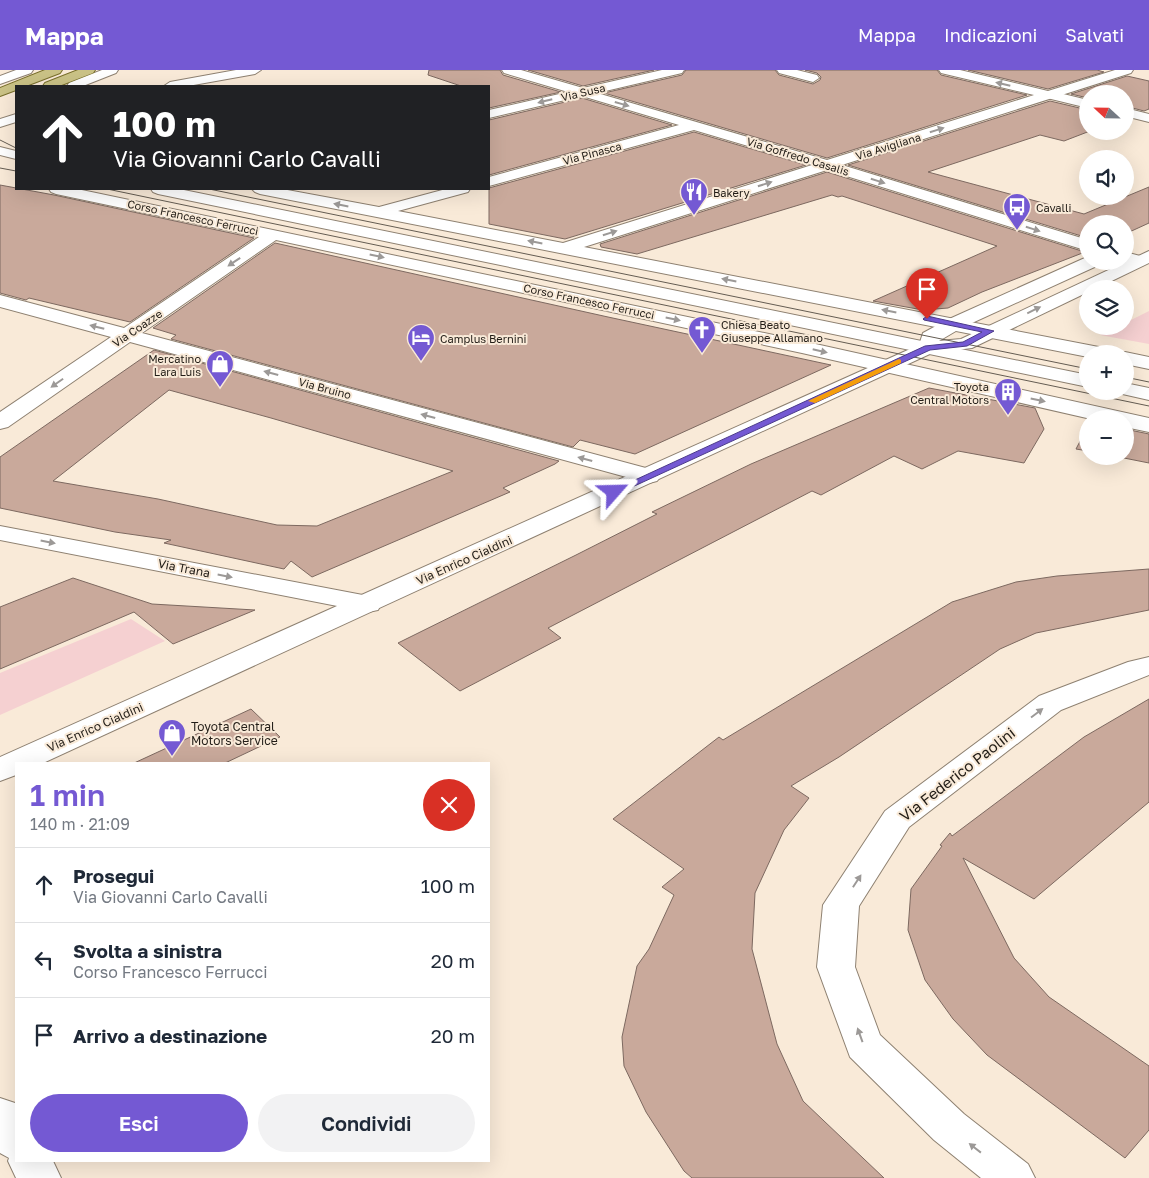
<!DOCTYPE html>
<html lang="it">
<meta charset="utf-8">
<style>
:root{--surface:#fff;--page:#f2f2f3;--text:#1f2937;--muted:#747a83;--line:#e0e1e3;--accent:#7459d3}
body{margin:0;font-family:"Golos Text",sans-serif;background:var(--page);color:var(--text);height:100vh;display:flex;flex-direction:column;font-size:19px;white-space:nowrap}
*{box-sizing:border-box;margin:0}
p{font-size:16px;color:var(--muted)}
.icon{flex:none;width:28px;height:28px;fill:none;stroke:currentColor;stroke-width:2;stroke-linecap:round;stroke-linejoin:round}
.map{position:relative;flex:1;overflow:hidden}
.side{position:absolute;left:15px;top:692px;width:475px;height:400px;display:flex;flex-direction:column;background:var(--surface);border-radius:0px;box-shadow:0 5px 20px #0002}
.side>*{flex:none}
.guide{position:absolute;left:15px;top:15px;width:475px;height:105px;border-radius:0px;box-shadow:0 5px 20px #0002;background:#202124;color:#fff;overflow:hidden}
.needle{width:32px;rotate:292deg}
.fabs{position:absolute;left:1079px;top:15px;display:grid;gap:10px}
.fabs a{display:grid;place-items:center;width:55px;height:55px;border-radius:50%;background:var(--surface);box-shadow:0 5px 20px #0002;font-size:25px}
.pin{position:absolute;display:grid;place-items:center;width:42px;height:42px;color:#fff;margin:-51px -21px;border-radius:50% 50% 50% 0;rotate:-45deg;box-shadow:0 0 5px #0007}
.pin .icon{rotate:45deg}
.me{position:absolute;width:55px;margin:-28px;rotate:65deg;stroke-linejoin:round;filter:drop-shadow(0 0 4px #0008)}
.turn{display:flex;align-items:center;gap:18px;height:105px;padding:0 15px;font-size:22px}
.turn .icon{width:65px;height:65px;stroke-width:2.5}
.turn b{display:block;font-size:35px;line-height:42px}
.round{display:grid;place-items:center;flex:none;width:52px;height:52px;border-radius:26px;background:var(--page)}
.headline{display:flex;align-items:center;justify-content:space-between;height:85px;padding:0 15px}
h1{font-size:30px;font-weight:600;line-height:38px;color:var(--accent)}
.action{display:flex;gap:10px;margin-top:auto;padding:10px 15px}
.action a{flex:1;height:58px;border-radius:30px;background:var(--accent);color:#fff;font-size:20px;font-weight:600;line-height:58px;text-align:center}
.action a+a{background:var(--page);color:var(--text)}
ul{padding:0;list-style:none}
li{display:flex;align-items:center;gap:15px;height:75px;padding:0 15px;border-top:1px solid var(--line)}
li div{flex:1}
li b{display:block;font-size:19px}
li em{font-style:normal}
header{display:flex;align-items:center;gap:30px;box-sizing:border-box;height:70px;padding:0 25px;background:var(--accent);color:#fff}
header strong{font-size:24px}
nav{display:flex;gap:28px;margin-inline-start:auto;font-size:18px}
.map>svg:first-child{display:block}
.green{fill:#f5d0d1}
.building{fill:#c9a99b;stroke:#7d6960;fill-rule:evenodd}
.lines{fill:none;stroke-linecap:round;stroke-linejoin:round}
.pedestrian-casing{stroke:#8e8171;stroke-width:2}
.minor-casing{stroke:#8e8171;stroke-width:2}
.tertiary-casing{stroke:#8e8171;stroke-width:2}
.secondary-casing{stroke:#8e8171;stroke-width:2}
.primary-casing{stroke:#786e2b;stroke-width:2}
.pedestrian{fill:#fff;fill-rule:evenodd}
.minor{fill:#fff;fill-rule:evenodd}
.tertiary{fill:#fff;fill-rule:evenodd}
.secondary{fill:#fff;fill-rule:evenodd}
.primary{fill:#cac286;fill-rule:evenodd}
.tram{stroke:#645c52;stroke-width:1}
.oneway{fill:#9c9997}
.route{fill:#7459d3;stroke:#4b3a89}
.slow{fill:#f59e0b}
.labels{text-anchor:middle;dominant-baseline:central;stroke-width:4;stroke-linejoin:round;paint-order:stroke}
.far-street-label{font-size:11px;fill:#221d17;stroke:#f9ead8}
.far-poi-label{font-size:11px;fill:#221d17;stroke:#f9ead8;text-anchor:start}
.street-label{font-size:12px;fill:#221d17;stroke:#f9ead8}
.poi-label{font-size:12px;fill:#221d17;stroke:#f9ead8;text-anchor:start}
.near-street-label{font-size:15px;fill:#221d17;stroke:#f9ead8}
</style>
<header>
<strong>Mappa</strong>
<nav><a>Mappa</a><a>Indicazioni</a><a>Salvati</a></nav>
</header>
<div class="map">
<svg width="1149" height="1108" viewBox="0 0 1149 1108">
<rect width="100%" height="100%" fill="#f9ead8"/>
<path class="green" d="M1149 241V274L1100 265 1119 256H1125V253Z
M131 549 165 571 0 645V603Z"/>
<path class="building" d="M429 0H500L503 5 561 22 489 38V16H461L428 5Z
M528 0H654L583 16Z
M686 0H775L779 5 813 14 820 10 821 7 817 3 805 0H937L941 5 1027 25 827 88 604 23 682 5Z
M968 0H1097L1104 2 1048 19Z
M1127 6 1149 11V39L1144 41 1125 36V24H1088V28L1071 24Z
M582 28 672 55 489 105V50Z
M1050 31 1088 40V61H1090L1064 71 1040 65 928 102 1084 144 1149 117V153L1125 164V154H1088V168L848 95Z
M694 62 806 95 565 169 489 154V118Z
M827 102 1085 182 982 222 948 238 923 240 873 231 997 176 842 126 838 127 832 125 637 184 601 177 600 174Z
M0 115 54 125 254 168 130 252 29 228 26 230 0 223Z
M275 173 608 247 831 295 635 384 580 370 573 377 171 269 176 265 153 258Z
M154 280 559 391 555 394 503 418 510 422 312 507 291 491 284 499 164 473 171 470 115 462 0 438V387ZM169 320 271 348 453 401 317 456 277 455 158 429 53 411Z
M929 318 1035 338 1044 359 1024 393 958 381 922 399 894 386 821 425 812 421 548 558 561 568 460 621 398 573 576 485 657 444 652 442 751 394Z
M1088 356V381L1076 379Z
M1125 359 1149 364V393L1114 386H1125Z
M1149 499V540L1036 563 1000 579 839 687 791 716 809 728 784 760 755 823 752 879 777 974 803 1031 884 1108H692L684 1101 646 1042 624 996 622 967 637 896 649 879 674 825 662 817 684 799 613 749 719 667 723 670 952 532 1016 512 1057 506Z
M73 508 152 534 255 540 173 574 134 542 0 599V537Z
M1149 629V732L1034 829 963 788 1014 888 1049 927 1149 996V1060L1125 1088 987 985 953 949 925 910 908 860 911 819 942 776 940 775 950 763 952 766 1084 667Z
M251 639 280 667 223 694H132Z"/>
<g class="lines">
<defs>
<path id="pedestrian" d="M777 0H797L817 5 819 8 813 12 779 3Z
M1051 21 1088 30V38L1047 28 1045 25 1047 22Z
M1125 38 1149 44V52L1125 46Z"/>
<path id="minor" d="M16 0H33L31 3 0 14V6Z
M102 0H118L116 3 83 16H67L69 13Z
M502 0H521L583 18 662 0H684L682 3 597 23 827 90 1034 25 941 3 939 0H960L1048 21 1115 0H1133L1131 3 842 95 1088 170V181L827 100 584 177 1104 278 1111 280 1114 284H1088V287L260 124 255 122 252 119H282L379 137 446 119H470L468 122 398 141 563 173 812 95 694 60 489 116V107L679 55 582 26 489 48V40L568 22 504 3Z
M49 119H77L802 271 1149 348V362L1125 357V349H1091L802 283 276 170 142 263 657 401 661 406 657 411 649 413 641 411 130 272 8 357 0 359V342L111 267 0 237V225L124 258 259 167 56 124 51 122Z
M1125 182 1144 187 1147 191 1144 195 1138 196 1121 191H1125Z
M1125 282 1149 287V299L1125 294V284H1118Z
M0 456 368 526 378 528 381 534 378 540 368 542 0 470Z
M1149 587V605L1061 640 909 757 859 836 855 897 880 965 964 1044 1028 1094 1035 1108H981L934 1070 850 987 817 897 823 835 885 741 1039 626 1128 592Z
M0 1028 15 1033 16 1036V1091H53L61 1108H16L8 1091 9 1088 0 1083Z"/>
<path id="tertiary" d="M236 0H261L255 4 188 16H164L170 12Z
M16 44V52L0 57V49Z
M1149 181V193L1095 219H1088V222L972 278 932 283 41 694H16V705L0 711V687L919 275 923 263 947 250 1087 187 1088 191H1101L1099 195 961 258 939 271 961 269Z"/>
<path id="secondary" d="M0 77 16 81V89L0 85Z
M151 119H179L1088 305V317L158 124 153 122Z
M1125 313 1149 318V330L1118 323 1116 321H1125Z"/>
<path id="primary" d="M45 0H62L60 3 26 16H16V20L0 26V18Z
M78 0H95L93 3 59 16H43L45 13Z"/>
</defs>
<use href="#pedestrian" class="pedestrian-casing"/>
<use href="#minor" class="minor-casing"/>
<use href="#tertiary" class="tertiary-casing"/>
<use href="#secondary" class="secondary-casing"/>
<use href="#primary" class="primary-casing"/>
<use href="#pedestrian" class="pedestrian"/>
<use href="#minor" class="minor"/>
<use href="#tertiary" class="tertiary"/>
<use href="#secondary" class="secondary"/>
<use href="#primary" class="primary"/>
<path class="tram" d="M0 70 16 78
M0 98 16 101
M107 119 1149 336
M209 119 1088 299
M1125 307 1149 312"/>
</g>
<defs><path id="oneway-solid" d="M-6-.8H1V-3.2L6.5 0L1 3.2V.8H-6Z" transform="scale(1.25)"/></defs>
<g class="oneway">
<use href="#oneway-solid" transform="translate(1003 14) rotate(-167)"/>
<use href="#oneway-solid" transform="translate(545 31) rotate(166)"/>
<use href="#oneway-solid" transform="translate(622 34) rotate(16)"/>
<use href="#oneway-solid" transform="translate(937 60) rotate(-17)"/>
<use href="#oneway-solid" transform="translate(878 111) rotate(17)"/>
<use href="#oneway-solid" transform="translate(765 114) rotate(-18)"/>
<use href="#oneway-solid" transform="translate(341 135) rotate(-169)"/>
<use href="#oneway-solid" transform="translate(1033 159) rotate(17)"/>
<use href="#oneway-solid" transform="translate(610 163) rotate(-18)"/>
<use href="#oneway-solid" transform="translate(535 172) rotate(-169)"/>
<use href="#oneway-solid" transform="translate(377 186) rotate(12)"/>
<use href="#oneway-solid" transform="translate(234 192) rotate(146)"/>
<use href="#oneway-solid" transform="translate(729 210) rotate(-169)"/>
<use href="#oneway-solid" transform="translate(1034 240) rotate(-26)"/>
<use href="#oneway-solid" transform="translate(889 241) rotate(-169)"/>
<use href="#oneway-solid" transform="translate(673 249) rotate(12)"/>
<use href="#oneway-solid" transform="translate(97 257) rotate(-166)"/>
<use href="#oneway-solid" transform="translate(820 281) rotate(13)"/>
<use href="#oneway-solid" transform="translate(271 303) rotate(-165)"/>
<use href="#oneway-solid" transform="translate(57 313) rotate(145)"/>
<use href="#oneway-solid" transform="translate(1038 330) rotate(12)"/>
<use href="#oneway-solid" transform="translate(428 346) rotate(-165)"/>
<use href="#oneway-solid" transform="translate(585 389) rotate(-165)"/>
<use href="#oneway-solid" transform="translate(48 472) rotate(11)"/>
<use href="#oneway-solid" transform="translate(225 506) rotate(11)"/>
<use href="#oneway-solid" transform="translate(1037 643) rotate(-37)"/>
<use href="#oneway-solid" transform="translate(857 811) rotate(-57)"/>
<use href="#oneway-solid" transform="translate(860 965) rotate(-110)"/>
<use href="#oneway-solid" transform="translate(975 1078) rotate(-142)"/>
</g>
<path class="route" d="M927 246 994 261 967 276 930 280 617 424 614 425 609 422 925 276 963 272 982 262 924 250 923 249Z"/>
<path class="slow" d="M899 289 901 290V293L815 333 808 331Z"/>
<defs>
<symbol id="restaurant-pin" viewBox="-11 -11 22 30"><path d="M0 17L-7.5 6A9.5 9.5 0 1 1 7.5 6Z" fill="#7459d3" stroke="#f9ead8"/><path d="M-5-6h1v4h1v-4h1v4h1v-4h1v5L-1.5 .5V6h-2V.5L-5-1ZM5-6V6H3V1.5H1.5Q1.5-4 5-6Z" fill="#fff"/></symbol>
<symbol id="bus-pin" viewBox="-11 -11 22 30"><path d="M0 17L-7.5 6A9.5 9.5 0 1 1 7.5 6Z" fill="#7459d3" stroke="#f9ead8"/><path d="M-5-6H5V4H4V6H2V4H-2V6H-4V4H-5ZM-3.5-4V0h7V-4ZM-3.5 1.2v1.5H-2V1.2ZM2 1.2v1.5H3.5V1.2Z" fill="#fff"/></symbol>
<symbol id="church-pin" viewBox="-11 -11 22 30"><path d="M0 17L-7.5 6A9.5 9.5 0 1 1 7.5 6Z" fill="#7459d3" stroke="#f9ead8"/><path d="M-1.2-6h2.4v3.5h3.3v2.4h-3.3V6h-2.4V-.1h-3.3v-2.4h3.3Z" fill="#fff"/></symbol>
<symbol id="hotel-pin" viewBox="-11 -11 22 30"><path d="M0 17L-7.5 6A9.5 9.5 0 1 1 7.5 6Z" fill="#7459d3" stroke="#f9ead8"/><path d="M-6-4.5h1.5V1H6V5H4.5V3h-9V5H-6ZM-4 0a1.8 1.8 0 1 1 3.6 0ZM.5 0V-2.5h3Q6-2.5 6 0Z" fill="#fff"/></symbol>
<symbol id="shop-pin" viewBox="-11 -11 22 30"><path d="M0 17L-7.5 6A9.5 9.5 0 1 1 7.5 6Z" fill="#7459d3" stroke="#f9ead8"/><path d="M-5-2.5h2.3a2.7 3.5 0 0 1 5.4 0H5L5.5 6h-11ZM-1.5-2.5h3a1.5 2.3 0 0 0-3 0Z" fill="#fff"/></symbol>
<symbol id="building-pin" viewBox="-11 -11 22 30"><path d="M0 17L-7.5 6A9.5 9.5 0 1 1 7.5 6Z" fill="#7459d3" stroke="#f9ead8"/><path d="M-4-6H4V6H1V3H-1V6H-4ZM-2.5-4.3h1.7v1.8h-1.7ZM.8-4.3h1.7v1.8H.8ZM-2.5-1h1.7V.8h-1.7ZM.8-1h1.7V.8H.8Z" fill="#fff"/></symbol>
</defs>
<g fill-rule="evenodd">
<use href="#restaurant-pin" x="678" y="106" width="32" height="43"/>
<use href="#bus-pin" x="1001" y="121" width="32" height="43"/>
<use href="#church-pin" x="686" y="244" width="32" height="43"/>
<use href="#hotel-pin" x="405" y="252" width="32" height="43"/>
<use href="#shop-pin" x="204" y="278" width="32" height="43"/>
<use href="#building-pin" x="992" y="306" width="32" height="43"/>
<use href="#shop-pin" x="156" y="647" width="32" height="43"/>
</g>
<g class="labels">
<g class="far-street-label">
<text transform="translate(583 22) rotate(-13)">Via Susa</text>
<text transform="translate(888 76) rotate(-17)">Via Avigliana</text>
<text transform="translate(592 83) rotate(-15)">Via Pinasca</text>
<text transform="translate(798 86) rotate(17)">Via Goffredo Casalis</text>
<text transform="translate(193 147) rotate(12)">Corso Francesco Ferrucci</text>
<text transform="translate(589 231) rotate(12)">Corso Francesco Ferrucci</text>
<text transform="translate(137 258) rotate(-34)">Via Coazze</text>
<text transform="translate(325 318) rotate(15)">Via Bruino</text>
</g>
<g class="far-poi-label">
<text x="713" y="122">Bakery</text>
<text x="1036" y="137">Cavalli</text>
<text x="721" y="254">Chiesa Beato<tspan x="721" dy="13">Giuseppe Allamano</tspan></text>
<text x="440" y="268">Camplus Bernini</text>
<text x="201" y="288" text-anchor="end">Mercatino<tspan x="201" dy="13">Lara Luis</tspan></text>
<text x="989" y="316" text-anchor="end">Toyota<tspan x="989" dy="13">Central Motors</tspan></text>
</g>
<g class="street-label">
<text transform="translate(464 490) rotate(-24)">Via Enrico Cialdini</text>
<text transform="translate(184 498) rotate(11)">Via Trana</text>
<text transform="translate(95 657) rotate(-24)">Via Enrico Cialdini</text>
</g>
<g class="poi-label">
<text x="191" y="656">Toyota Central<tspan x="191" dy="14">Motors Service</tspan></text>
</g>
<g class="near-street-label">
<text transform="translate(957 704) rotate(-38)">Via Federico Paolini</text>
</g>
</g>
</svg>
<div class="fabs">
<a><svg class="needle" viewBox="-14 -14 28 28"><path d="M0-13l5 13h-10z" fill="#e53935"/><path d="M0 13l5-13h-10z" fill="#747a83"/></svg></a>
<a><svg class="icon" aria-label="sound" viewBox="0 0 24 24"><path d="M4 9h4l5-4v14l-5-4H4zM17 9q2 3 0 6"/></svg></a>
<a><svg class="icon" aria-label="search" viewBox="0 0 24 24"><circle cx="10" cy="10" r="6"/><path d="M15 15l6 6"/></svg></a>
<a><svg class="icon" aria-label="layers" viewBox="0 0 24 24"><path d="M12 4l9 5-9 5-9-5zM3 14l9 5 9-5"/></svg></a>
<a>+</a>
<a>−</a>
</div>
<div class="pin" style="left:927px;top:249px;background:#d93025"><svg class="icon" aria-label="arrive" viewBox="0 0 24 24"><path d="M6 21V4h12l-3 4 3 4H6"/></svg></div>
<svg class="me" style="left:614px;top:422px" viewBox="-20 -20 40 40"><path d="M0-17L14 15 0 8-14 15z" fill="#7459d3" stroke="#fff" stroke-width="4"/></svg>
<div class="guide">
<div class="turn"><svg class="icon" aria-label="ahead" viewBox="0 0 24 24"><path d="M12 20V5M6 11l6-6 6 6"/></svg><div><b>100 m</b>Via Giovanni Carlo Cavalli</div></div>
</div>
<section class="side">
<div class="headline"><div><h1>1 min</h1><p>140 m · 21:09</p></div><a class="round" style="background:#d93025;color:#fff"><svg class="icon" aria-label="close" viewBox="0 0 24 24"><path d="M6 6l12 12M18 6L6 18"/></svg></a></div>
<ul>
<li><svg class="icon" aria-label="ahead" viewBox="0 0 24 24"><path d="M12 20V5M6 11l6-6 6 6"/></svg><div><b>Prosegui</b><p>Via Giovanni Carlo Cavalli</p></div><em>100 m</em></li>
<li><svg class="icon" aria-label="left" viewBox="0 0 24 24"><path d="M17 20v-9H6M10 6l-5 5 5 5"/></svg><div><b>Svolta a sinistra</b><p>Corso Francesco Ferrucci</p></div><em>20 m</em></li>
<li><svg class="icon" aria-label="arrive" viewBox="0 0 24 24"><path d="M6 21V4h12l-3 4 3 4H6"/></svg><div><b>Arrivo a destinazione</b></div><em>20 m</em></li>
</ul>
<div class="action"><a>Esci</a><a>Condividi</a></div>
</section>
</div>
